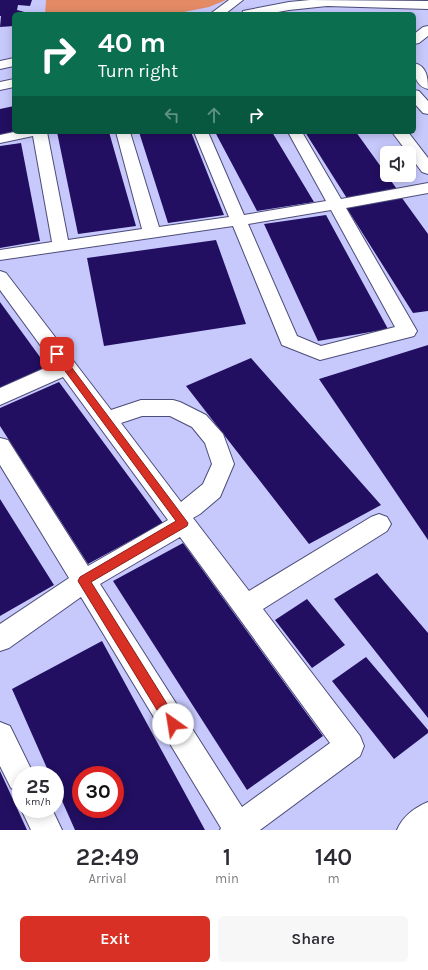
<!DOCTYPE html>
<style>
:root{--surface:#fff;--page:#f7f7f7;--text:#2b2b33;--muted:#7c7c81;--accent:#d93025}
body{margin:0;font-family:Karla,sans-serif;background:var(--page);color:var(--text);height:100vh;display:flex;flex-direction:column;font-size:15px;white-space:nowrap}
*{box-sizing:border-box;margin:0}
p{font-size:13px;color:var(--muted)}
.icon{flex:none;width:22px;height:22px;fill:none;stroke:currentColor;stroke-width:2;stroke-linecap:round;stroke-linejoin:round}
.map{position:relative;height:830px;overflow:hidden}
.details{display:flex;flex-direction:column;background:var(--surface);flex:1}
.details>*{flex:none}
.banner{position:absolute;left:12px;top:12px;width:404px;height:122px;border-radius:6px;box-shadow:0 2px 10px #0003;background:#0b6e4f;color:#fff;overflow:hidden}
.buttons{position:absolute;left:380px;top:146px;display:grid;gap:8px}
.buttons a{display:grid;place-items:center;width:36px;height:36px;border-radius:6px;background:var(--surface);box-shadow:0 2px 10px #0003;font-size:20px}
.speed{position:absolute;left:12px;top:766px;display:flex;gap:8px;font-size:20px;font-weight:700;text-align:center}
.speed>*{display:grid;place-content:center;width:52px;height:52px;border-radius:50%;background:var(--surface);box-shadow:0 2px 10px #0003;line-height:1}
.speed small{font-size:10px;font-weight:400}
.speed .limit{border:6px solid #d22;background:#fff;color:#111}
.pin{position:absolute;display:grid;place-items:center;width:34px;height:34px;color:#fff;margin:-17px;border-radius:8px;box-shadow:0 2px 6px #0006}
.me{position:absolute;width:44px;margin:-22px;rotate:328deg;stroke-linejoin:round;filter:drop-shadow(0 0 3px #0008)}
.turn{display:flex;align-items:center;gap:14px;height:84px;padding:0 20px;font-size:18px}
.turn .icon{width:52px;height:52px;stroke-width:2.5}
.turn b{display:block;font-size:28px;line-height:34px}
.lanes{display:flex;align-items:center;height:38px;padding:0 20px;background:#0003;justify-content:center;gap:20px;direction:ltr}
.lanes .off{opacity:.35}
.eta{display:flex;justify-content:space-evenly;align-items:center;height:68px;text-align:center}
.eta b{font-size:24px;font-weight:600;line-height:28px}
.button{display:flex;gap:8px;margin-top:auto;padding:8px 20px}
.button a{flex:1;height:46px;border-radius:6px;background:var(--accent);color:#fff;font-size:16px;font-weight:600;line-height:46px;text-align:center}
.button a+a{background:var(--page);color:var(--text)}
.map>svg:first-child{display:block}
.green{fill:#e48b66}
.building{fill:#220f61;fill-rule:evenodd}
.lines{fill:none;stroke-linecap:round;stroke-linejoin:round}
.street-casing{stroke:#4d4d7a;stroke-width:2}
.primary-casing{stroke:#4d4d7a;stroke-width:2}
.street{fill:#fff;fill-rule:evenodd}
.primary{fill:#fff;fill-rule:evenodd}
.route{fill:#d93025;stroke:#8d1f18}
</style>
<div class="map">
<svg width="428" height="830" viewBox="0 0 428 830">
<rect width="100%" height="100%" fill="#c7c9fd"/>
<path class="green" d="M46 0H226L209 7 174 14H45Z"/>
<path class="building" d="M0 0H32L30 6 18 5 17 10 32 14H14V26L0 27 1 16H0Z
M14 106V132H18L0 137V109Z
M57 132H109L136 226 78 234Z
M139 132H191L224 215 168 223Z
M215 132H272L314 202 257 211Z
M305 132H356L399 192 348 200Z
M21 143 40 241 0 248V146Z
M402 198 428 234V311L413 313 346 207Z
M326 215 388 329 318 341 264 224Z
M216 240 246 324 104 346 87 258Z
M0 302 48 368 0 389Z
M428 345V540L319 379Z
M251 358 381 505 309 544 186 386Z
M59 382 163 523 88 564 0 426V408Z
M0 499 54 585 0 616Z
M183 543 323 736 247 790 113 581Z
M377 573 428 633V718L334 599Z
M307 599 345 645 312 668 275 620Z
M102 641 205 830H75L55 785V775H50L12 689ZM81 775H115V809H81Z
M366 657 428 730V733L394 759 332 681Z
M0 771 27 830H0Z"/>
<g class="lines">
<defs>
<path id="street" d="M14 132H47L68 240 142 229 116 132H130L159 227 229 217 194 132H208L244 215 326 201 288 132H302L341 199 428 183V193L346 208 417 331 414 336 320 360 282 345 233 226 0 260V250L52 242 33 136 0 143V135ZM331 210 395 327 321 346 297 336 248 224Z
M0 271 6 273 111 410 141 400H173L180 402 206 415 223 434 234 464 220 497 200 514 193 518 249 591 371 517 379 514 387 517 391 524 387 531 263 609 360 736 364 746 360 756 260 830H220L221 828 81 597 9 648 0 651V624L69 578 0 465V438L8 440 88 566 168 520 63 377 0 405V388L54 364 0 290ZM142 416H170L192 427 205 443 212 464 203 484 181 502 121 423ZM180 537 330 743 242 807 100 584Z
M0 722 10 726 34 775H21V793L11 788 0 766Z
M428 802V830H397C403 816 414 808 428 802Z
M21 809H52L62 830H31Z"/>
<path id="primary" d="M229 0H243L225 14H210Z
M310 0 428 1V9L327 6 289 10 267 14H242L243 11 248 10 289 2Z
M428 26V36L419 43 414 44V34L423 27Z
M14 58V66L0 69V61Z
M414 63C427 66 428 78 428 89 415 86 414 74 414 63Z
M14 79V87L0 90V82Z
M414 90 419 91 428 101V114L423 113 414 103Z
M392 132H408L428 158V174L422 172Z"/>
</defs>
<use href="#street" class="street-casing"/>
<use href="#primary" class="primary-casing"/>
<use href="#street" class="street"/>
<use href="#primary" class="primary"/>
</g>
<path class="route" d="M57 351 60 352 188 523 187 526 91 582 177 720 179 724 177 728 173 730 168 728 78 581 80 577 176 521 54 356 53 354Z"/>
</svg>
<div class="buttons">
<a><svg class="icon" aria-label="sound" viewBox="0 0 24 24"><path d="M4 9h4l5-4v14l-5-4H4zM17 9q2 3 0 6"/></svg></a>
</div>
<div class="speed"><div>25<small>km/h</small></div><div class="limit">30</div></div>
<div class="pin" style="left:57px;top:354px;background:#d93025"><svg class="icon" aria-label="arrive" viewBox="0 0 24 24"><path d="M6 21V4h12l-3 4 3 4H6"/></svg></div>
<svg class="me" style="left:173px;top:724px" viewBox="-20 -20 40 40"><circle r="19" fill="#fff"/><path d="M0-13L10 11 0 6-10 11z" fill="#d93025"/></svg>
<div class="banner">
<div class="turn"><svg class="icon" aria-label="right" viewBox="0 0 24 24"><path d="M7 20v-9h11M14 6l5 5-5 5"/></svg><div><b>40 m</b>Turn right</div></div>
<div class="lanes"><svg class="icon off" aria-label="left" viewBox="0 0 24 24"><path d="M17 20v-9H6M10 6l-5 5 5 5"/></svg><svg class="icon off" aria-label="ahead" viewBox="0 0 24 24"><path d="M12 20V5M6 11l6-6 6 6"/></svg><svg class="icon" aria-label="right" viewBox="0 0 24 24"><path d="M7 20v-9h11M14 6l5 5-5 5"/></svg></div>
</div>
</div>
<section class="details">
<div class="eta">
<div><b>22:49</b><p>Arrival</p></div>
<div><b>1</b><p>min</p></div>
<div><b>140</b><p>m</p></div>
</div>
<div class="button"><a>Exit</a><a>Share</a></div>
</section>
